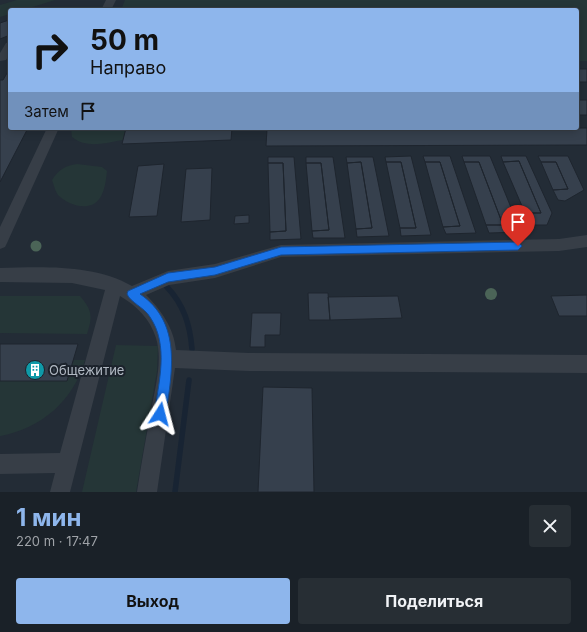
<!DOCTYPE html>
<html lang="ru">
<meta charset="utf-8">
<style>
:root{--surface:#1a2128;--page:#272e34;--text:#f1f3f6;--muted:#9fa3a8;--line:#383e45;--accent:#8eb6ec}
body{margin:0;font-family:Inter,sans-serif;background:var(--page);color:var(--text);height:100vh;display:flex;flex-direction:column;font-size:15px;white-space:nowrap}
*{box-sizing:border-box;margin:0}
p{font-size:13px;color:var(--muted)}
.icon{flex:none;width:22px;height:22px;fill:none;stroke:currentColor;stroke-width:2;stroke-linecap:round;stroke-linejoin:round}
.map{position:relative;height:492px;overflow:hidden}
.panel{display:flex;flex-direction:column;background:var(--surface);flex:1}
.panel>*{flex:none}
.banner{position:absolute;left:8px;top:8px;width:571px;height:122px;border-radius:4px;box-shadow:0 2px 10px #0003,0 0 0 1px var(--line);background:#8eb6ec;color:#111;overflow:hidden}
.pin{position:absolute;display:grid;place-items:center;width:34px;height:34px;color:#fff;margin:-41px -17px;border-radius:50% 50% 50% 0;rotate:-45deg;box-shadow:0 0 4px #0007}
.pin .icon{rotate:45deg}
.me{position:absolute;width:44px;margin:-22px;rotate:9deg;stroke-linejoin:round;filter:drop-shadow(0 0 3px #0008)}
.turn{display:flex;align-items:center;gap:14px;height:84px;padding:0 16px;font-size:18px}
.turn .icon{width:52px;height:52px;stroke-width:2.5}
.turn b{display:block;font-size:28px;line-height:34px}
.then{display:flex;align-items:center;height:38px;padding:0 16px;background:#0003;gap:8px;font-size:15px}
.round{display:grid;place-items:center;flex:none;width:42px;height:42px;border-radius:4px;background:var(--page)}
.overview{display:flex;align-items:center;justify-content:space-between;height:68px;padding:0 16px}
h1{font-size:24px;font-weight:700;line-height:30px;color:var(--accent)}
.button{display:flex;gap:8px;margin-top:auto;padding:8px 16px}
.button a{flex:1;height:46px;border-radius:4px;background:var(--accent);color:#111;font-size:16px;font-weight:700;line-height:46px;text-align:center}
.button a+a{background:var(--page);color:var(--text)}
.map>svg:first-child{display:block}
.green{fill:#253637}
.lines{fill:none;stroke-linecap:round;stroke-linejoin:round}
.stream{stroke:#182433;stroke-width:5.5}
.building{fill:#36404d;stroke:#1e252e}
.minor{fill:#373e47;fill-rule:evenodd}
.tree{fill:#4b6457}
.route{fill:#1a73e8;stroke:#114b97}
.labels{text-anchor:middle;dominant-baseline:central;stroke-width:4;stroke-linejoin:round;paint-order:stroke}
.poi-label{font-size:13px;fill:#b1b9c3;stroke:#1c232c;text-anchor:start}
</style>
<div class="map">
<svg width="587" height="492" viewBox="0 0 587 492">
<rect width="100%" height="100%" fill="#232c36"/>
<path class="green" d="M17 0H55L23 10H10V14L0 17V5Z
M125 0H587V61H577V10H121Z
M71 128H126L123 140C105 143 87 149 72 137Z
M77 164 102 167 107 171C106 180 105 190 100 198 90 213 68 205 58 195 55 191 54 185 52 180 59 169 65 166 77 164Z
M0 296H80C92 310 93 316 87 334L0 333Z
M116 345 158 346 157 371 136 492H82Z
M74 360H85C74 400 41 429 0 436V381H67Z"/>
<g class="lines">
<path class="stream" d="M167 287C184 305 190 325 192 349
M175 492 189 380"/>
</g>
<path class="building" d="M9 20 10 35 0 39V23Z
M10 68V128H28L0 182V80H3Z
M577 69H587V82H577Z
M577 100H587V115H577Z
M126 128H232L231 140 122 144Z
M587 128V145L266 146 267 129Z
M411 156 431 235 401 236 400 228H416L401 162H386L385 157Z
M423 156H450L476 233 446 234 443 227 460 226 440 162H425Z
M462 156H490L521 232 489 233 486 225H503L479 162H464Z
M501 156H526L552 213 547 225H529L525 213H541L519 161 503 162Z
M538 156H568L584 190 565 201 558 200 553 190 568 189 556 162H541Z
M268 157H294L301 239 270 240V232L286 231 283 163H268Z
M306 157H333L345 238H313L312 231 329 230 321 163H306Z
M346 157H373L389 236 357 237 356 229 372 228 361 162 347 163Z
M519 161 541 213H525L503 162Z
M361 162 372 228 356 229 347 163Z
M386 162H401L416 228H400Z
M425 162H440L460 226 443 227Z
M464 162H479L503 225H486Z
M541 162H556L568 189 553 190Z
M268 163H283L286 231 270 232Z
M306 163H321L329 230 312 231Z
M164 164 157 216 129 217 138 166Z
M212 168 210 220 181 222 186 169Z
M249 215V223L234 224 235 216Z
M308 293H328L330 320H309Z
M587 295V316H559L551 296Z
M398 296 402 318 330 320 328 297Z
M252 313H281L280 335H265V347H250Z
M0 344H78L67 381H0Z
M263 387 312 388 314 492H258Z"/>
<g class="lines">
<path class="minor" d="M106 0H116L111 10H101Z
M10 42V53L6 60 0 61V53L6 43Z
M47 128H59L7 243 5 247 0 249V227Z
M587 235V247L559 251 281 257 215 278 169 285 146 295C161 310 174 328 176 350L249 353 587 355V373L249 371 175 368 157 492H137C141 465 146 438 151 411 155 388 163 361 156 338 150 319 137 306 120 296L70 492H50L55 473 0 474V454L60 453 105 290 72 283 0 282V268C43 267 93 264 132 286L168 271 215 264 281 245 559 239Z"/>
</g>
<g class="tree">
<circle cx="36" cy="246" r="5.5"/>
<circle cx="491" cy="294" r="6"/>
</g>
<path class="route" d="M518 242 522 246 518 250 281 255 215 275 168 282 140 294C182 323 172 371 166 414L164 418 160 419 156 418 154 414C159 382 169 345 150 317 145 308 130 302 127 294L128 291 168 273 215 267 281 247Z"/>
<defs>
<symbol id="building-disc" viewBox="-11 -11 22 22"><circle r="9.5" fill="#0f9aa8" stroke="#1c232c"/><path d="M-4-6H4V6H1V3H-1V6H-4ZM-2.5-4.3h1.7v1.8h-1.7ZM.8-4.3h1.7v1.8H.8ZM-2.5-1h1.7V.8h-1.7ZM.8-1h1.7V.8H.8Z" fill="#fff"/></symbol>
</defs>
<g fill-rule="evenodd">
<use href="#building-disc" x="24" y="359" width="22" height="22"/>
</g>
<g class="labels">
<g class="poi-label">
<text x="49" y="370">Общежитие</text>
</g>
</g>
</svg>
<div class="pin" style="left:518px;top:246px;background:#d93025"><svg class="icon" aria-label="arrive" viewBox="0 0 24 24"><path d="M6 21V4h12l-3 4 3 4H6"/></svg></div>
<svg class="me" style="left:160px;top:414px" viewBox="-20 -20 40 40"><path d="M0-17L14 15 0 8-14 15z" fill="#1a73e8" stroke="#fff" stroke-width="4"/></svg>
<div class="banner">
<div class="turn"><svg class="icon" aria-label="right" viewBox="0 0 24 24"><path d="M7 20v-9h11M14 6l5 5-5 5"/></svg><div><b>50 m</b>Направо</div></div>
<div class="then">Затем<svg class="icon" aria-label="arrive" viewBox="0 0 24 24"><path d="M6 21V4h12l-3 4 3 4H6"/></svg></div>
</div>
</div>
<section class="panel">
<div class="overview"><div><h1>1 мин</h1><p>220 m · 17:47</p></div><a class="round"><svg class="icon" aria-label="close" viewBox="0 0 24 24"><path d="M6 6l12 12M18 6L6 18"/></svg></a></div>
<div class="button"><a>Выход</a><a>Поделиться</a></div>
</section>
